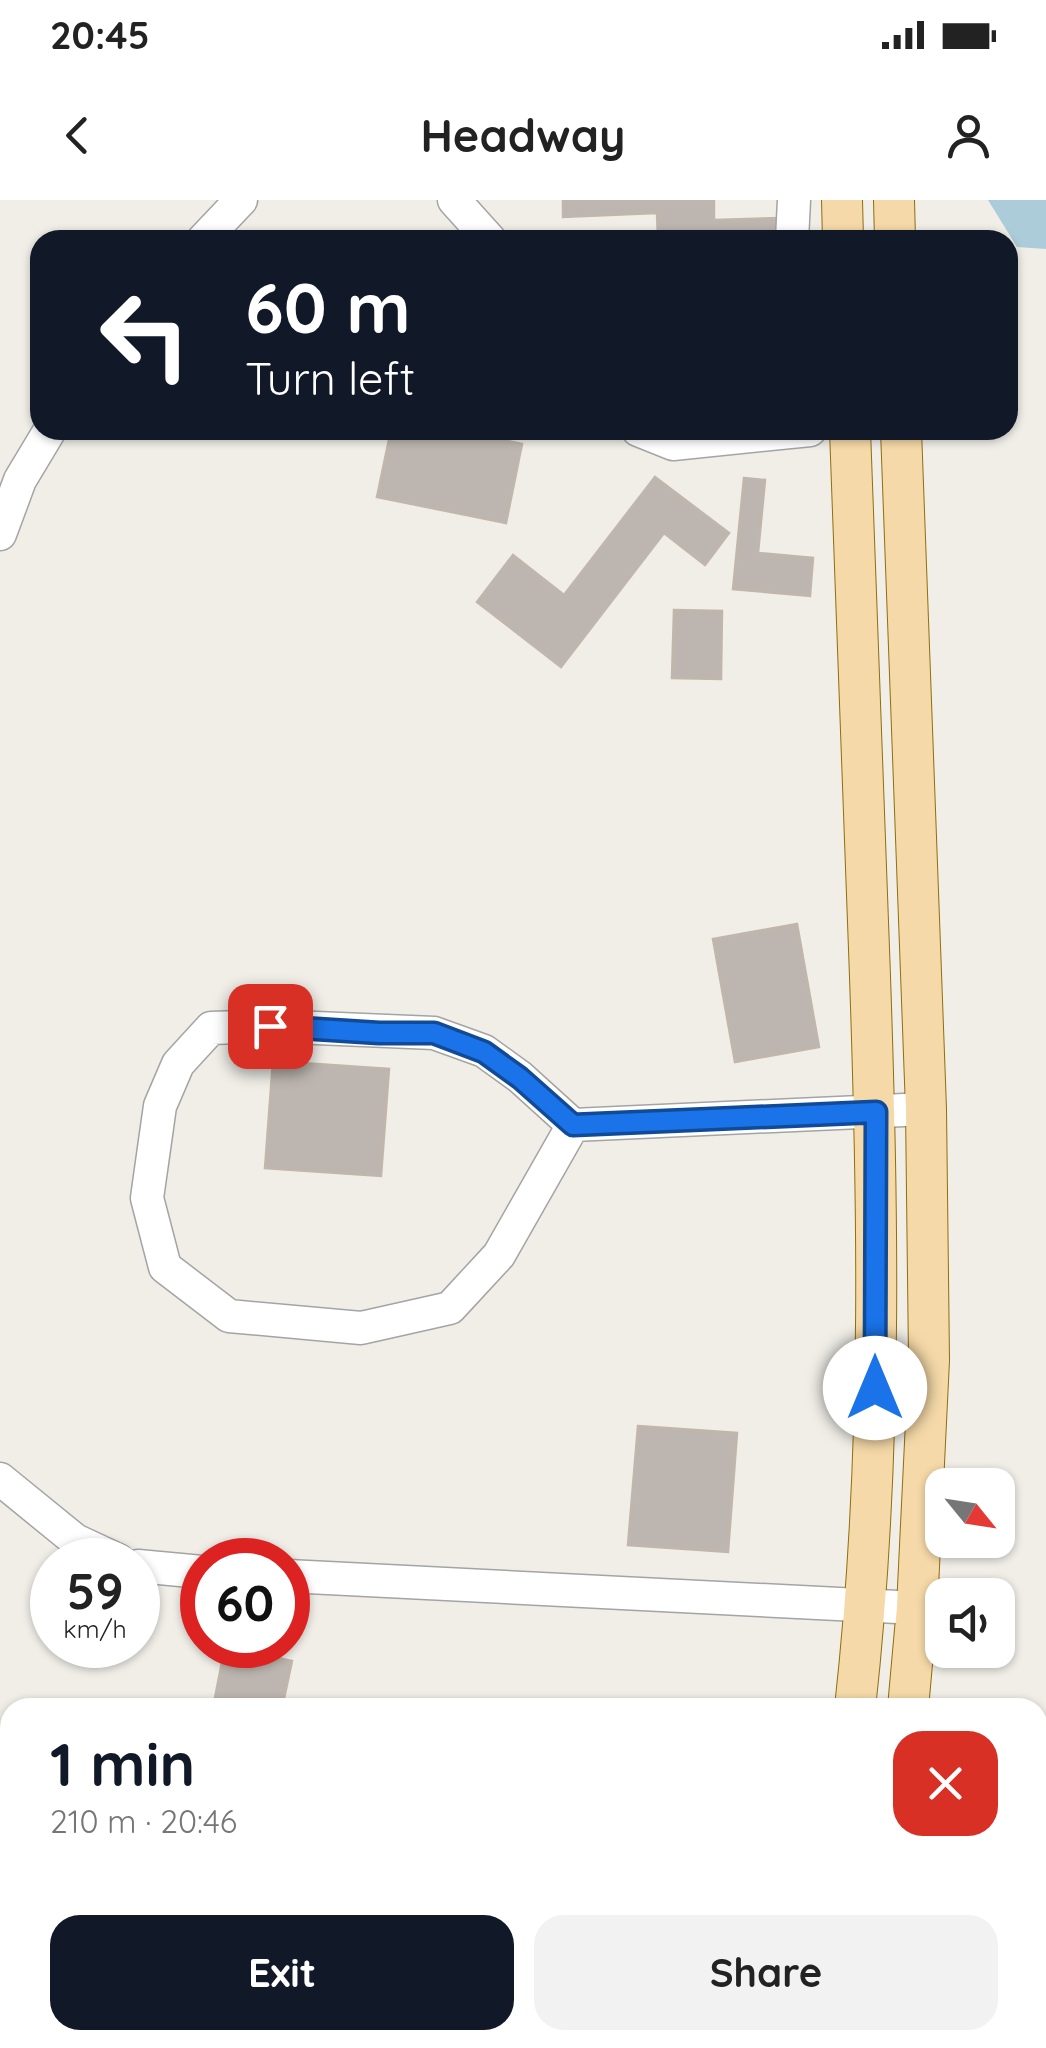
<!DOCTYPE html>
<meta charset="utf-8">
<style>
:root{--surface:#fff;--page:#f2f2f2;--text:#222;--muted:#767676;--accent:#111827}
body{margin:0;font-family:Quicksand,sans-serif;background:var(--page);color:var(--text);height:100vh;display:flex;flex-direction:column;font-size:38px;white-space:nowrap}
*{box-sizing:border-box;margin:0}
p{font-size:32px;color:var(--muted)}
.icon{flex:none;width:55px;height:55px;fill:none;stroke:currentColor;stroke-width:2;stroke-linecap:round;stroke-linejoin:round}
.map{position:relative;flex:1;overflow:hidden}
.sheet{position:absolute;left:0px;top:1498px;width:1048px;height:352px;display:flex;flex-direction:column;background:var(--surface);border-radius:30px 30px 0 0;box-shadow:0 2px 8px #0004}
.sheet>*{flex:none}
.guide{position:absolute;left:30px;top:30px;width:988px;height:210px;border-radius:30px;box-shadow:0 2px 8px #0004;background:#111827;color:#fff;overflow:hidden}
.needle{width:65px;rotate:120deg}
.controls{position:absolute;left:925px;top:1268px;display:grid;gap:20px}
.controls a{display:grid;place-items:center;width:90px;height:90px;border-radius:20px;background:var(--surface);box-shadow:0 2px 8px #0004;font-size:50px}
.speed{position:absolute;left:30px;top:1338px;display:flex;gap:20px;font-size:50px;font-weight:700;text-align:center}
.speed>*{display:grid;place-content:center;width:130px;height:130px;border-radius:50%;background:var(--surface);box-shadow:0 2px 8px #0004;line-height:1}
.speed small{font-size:25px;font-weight:400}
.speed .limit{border:15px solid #d22;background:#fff;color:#111}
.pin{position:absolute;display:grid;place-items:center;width:85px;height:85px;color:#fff;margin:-42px;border-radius:20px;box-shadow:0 5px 15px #0006}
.me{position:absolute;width:110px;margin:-55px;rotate:0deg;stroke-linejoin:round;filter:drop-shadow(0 0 8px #0008)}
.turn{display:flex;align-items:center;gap:35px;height:210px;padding:0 50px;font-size:45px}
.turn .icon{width:130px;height:130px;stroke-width:2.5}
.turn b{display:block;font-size:70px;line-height:85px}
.round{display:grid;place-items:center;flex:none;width:105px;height:105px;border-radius:30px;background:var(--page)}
.overview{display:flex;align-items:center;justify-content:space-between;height:170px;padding:0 50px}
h1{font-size:60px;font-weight:800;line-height:75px;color:var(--accent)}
.button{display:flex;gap:20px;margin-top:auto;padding:20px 50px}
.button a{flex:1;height:115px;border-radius:30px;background:var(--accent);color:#fff;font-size:40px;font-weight:800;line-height:115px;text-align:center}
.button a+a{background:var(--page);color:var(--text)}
.status{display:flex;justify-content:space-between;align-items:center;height:70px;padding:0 50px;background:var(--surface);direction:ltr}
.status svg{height:28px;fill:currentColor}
header{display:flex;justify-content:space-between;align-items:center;height:130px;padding:0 50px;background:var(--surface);font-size:45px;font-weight:800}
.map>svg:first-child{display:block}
.water{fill:#acccda}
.building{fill:#bdb6b0;stroke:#c0b6ab;stroke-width:2.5}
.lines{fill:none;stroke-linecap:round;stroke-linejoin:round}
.minor-casing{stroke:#a4a4a4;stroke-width:35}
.major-casing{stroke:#906e0d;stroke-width:42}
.path{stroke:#ef8e7a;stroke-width:5;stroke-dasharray:5 5;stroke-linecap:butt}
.minor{stroke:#fff;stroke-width:32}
.major{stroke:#f5d9a8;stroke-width:40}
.route-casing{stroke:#114b97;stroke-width:25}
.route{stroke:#1a73e8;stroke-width:18}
</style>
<div class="status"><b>20:45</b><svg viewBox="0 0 49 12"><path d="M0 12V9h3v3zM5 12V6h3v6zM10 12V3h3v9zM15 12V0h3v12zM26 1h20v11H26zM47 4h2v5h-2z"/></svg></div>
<header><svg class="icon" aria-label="back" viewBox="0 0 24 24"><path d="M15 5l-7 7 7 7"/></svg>Headway<svg class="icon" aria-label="person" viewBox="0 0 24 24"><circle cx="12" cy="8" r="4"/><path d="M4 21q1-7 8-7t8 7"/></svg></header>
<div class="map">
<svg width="1046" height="1848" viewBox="0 0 1046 1848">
<rect width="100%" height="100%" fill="#f0eee7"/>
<path class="water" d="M988 0H1046V49L1017 47Z"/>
<path class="building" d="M563 0H714V20L781 18 782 40H658L657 13 563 17Z
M391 230H454L522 244 506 323 377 297Z
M655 277 729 333 705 365 664 333 561 467 477 402 513 355 564 395Z
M744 278 765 280 758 353 813 358 810 396 733 389Z
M674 410 722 411 721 479 672 478Z
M797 724 819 847 735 862 713 739Z
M273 861 389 869 381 976 265 968Z
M638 1226 737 1233 728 1352 628 1345Z
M225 1447 292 1461 282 1508H213Z"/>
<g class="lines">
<defs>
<path id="minor" d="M454 0 490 40
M203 40 241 0
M792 40 794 0
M638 230 673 244 810 230
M0 334 20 280 50 230
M573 925 499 1055 450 1108 361 1128 229 1116 165 1067 147 998 160 906 178 864 211 828 269 826 434 833 484 851 520 877 573 925 926 909
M0 1279 75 1340 118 1360
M138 1366 202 1372
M288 1376 917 1408"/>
<path id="major" d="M842 0 843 40
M894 0 895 40
M850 230C856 394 862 558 868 722 878 983 884 1247 855 1508
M901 230 926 909 929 1160 917 1408 908 1508
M800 1848 801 1840
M857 1848 858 1840"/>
</defs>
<use href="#minor" class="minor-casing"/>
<use href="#major" class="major-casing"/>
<path class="path" d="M1038 1654 1046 1656"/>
<use href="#minor" class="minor"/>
<use href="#major" class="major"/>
</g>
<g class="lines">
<defs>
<path id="route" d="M270 826 379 833H434L484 852 520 878 573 925 876 912 875 1188"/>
</defs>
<use href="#route" class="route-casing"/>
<use href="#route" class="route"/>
</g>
</svg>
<div class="controls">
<a><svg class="needle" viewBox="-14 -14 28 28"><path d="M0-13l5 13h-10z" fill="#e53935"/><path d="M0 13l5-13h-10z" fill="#767676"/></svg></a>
<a><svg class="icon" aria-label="sound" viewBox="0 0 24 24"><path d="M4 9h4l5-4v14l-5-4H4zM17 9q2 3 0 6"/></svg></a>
</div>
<div class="speed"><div>59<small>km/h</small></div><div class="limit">60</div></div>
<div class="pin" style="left:270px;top:826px;background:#d93025"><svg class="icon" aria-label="arrive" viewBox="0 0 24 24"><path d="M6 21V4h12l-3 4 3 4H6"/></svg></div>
<svg class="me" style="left:875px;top:1188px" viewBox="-20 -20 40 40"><circle r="19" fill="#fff"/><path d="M0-13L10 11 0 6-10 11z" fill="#1a73e8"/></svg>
<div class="guide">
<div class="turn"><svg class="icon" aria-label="left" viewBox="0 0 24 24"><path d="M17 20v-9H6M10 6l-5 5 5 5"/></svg><div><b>60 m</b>Turn left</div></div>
</div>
<section class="sheet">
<div class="overview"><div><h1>1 min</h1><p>210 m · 20:46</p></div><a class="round" style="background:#d93025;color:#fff"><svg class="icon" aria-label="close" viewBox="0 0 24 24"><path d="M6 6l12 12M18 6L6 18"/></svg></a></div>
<div class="button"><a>Exit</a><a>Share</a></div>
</section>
</div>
